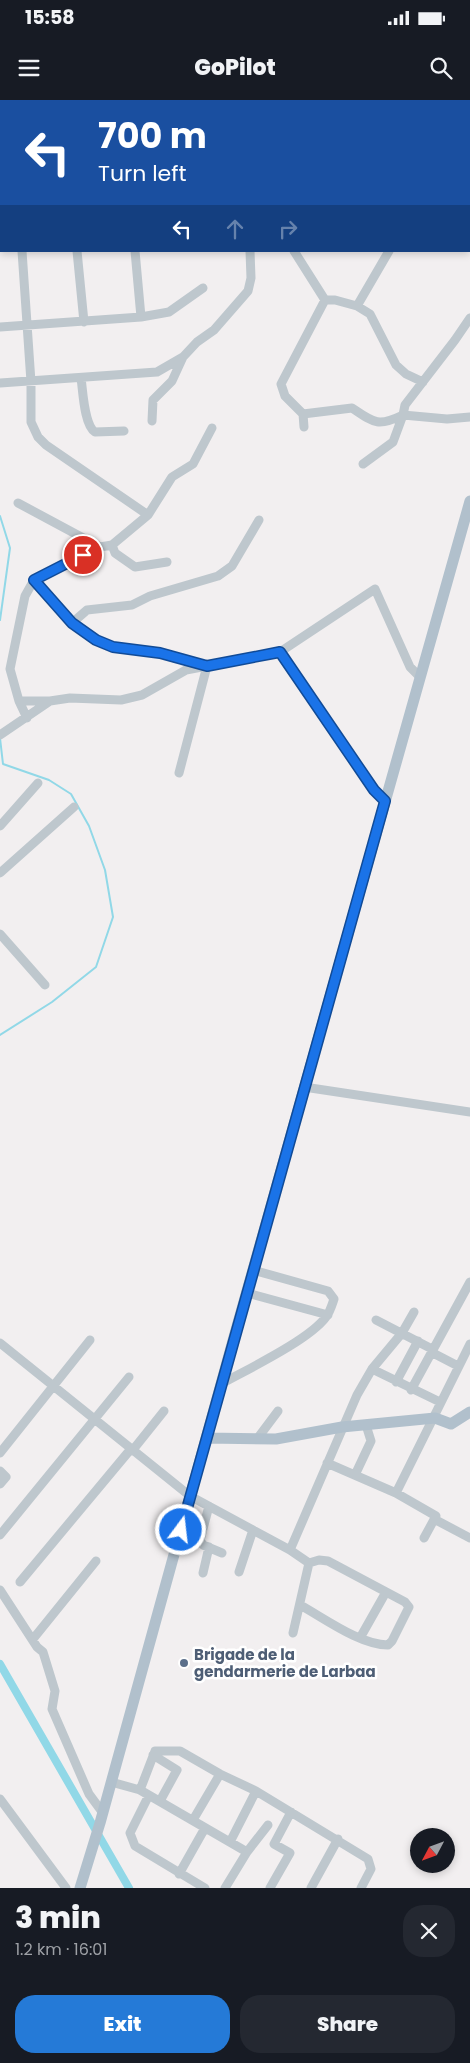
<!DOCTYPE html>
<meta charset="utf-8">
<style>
:root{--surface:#171b24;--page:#242831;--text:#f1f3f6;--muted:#9ea1a6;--accent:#257ad7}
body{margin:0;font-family:Poppins,sans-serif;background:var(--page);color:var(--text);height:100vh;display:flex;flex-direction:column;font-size:19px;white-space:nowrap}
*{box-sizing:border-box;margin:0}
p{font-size:16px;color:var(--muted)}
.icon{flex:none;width:28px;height:28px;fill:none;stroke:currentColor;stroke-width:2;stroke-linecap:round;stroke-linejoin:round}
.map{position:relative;height:1788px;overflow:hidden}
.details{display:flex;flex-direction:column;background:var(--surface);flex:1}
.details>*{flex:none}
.banner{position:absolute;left:0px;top:0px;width:470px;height:152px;box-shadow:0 2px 8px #0003;background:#1a4fa0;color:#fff;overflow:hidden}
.needle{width:32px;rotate:229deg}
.fabs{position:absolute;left:410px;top:1728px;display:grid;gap:10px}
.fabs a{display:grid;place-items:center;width:45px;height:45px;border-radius:50%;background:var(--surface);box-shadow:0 2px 8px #0003;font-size:25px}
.pin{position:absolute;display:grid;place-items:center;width:42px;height:42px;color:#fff;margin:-21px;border:2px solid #fff;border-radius:50%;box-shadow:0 1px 5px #0007}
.me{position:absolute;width:55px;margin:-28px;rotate:15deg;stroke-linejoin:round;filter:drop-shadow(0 0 4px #0008)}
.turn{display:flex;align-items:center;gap:18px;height:105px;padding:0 15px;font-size:22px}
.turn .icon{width:65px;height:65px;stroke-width:2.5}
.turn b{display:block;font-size:35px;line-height:42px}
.lanes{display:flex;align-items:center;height:48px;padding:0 15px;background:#0003;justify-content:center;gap:25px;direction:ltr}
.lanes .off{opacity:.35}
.round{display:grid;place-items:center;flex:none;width:52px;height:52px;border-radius:20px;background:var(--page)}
.overview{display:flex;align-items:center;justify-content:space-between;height:85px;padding:0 15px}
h1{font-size:30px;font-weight:800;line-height:38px}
.button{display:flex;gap:10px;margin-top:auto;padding:10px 15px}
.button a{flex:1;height:58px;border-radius:20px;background:var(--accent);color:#fff;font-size:20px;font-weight:800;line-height:58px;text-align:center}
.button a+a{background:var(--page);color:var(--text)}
.status{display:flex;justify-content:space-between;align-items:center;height:35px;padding:0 25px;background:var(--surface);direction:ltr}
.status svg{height:14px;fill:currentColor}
header{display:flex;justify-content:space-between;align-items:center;height:65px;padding:0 15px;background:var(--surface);font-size:22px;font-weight:800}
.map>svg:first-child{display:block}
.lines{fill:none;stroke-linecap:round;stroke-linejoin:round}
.stream{stroke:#91d8e7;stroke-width:2}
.canal{stroke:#91d8e7;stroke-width:8}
.minor{stroke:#bec7cd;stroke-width:9}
.major{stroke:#b1c0cc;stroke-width:11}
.route-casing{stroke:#114b97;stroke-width:12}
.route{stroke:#1a73e8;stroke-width:9}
.service-dot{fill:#5c6f8a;stroke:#fff;stroke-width:2}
.labels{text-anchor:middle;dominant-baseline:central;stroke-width:5;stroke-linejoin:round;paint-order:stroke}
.service-label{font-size:15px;font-weight:bold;fill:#4e5e75;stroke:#fff;text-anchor:start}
</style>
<div class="status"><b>15:58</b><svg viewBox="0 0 49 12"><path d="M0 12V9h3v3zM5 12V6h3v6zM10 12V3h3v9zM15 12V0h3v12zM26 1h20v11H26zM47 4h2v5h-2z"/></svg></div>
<header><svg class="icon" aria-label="menu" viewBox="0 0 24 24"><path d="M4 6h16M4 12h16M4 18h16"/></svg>GoPilot<svg class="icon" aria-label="search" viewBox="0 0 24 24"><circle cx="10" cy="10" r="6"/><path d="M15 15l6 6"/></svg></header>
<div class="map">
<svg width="470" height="1788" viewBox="0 0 470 1788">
<rect width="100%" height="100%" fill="#f2eff0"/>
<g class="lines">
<path class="stream" d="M0 416 10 448 0 520
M0 638 3 664 49 680 71 694 89 726 105 770 113 817 96 867 52 902 0 935"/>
<path class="canal" d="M0 1564 129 1788"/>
<path class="minor" d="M2 0 3 1
M118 0 120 1
M346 0 348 1
M418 0 419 1
M37 1V0
M67 1 68 0
M307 1 309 0
M368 1V0
M0 24 1 23
M0 104 1 103
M22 151 31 282V322L38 337 46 345 148 415 112 445 115 453 135 467 167 462
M77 151 84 222
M135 151 141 217
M294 151 325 200 281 284 285 296 303 314 304 327
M325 200H335L357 206 389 151
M357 206 370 214 396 265 406 274 423 282
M0 227 141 217 169 212 203 188
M81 278C83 291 84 325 95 332L124 331
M0 283 157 272 183 257
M303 314 352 308C374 323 378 327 403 315L405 305 455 240 470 218
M152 321 153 300 172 281 183 257 197 242 214 230 248 191 251 178 250 151
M363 364 393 342 403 315 447 319 470 317
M18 403 100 447
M148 415 172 377 193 364 212 328
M34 480 72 523 96 539 113 547 160 553 207 566 280 552 375 489 410 567 420 577
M72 523 87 510 132 505 150 496 218 476 232 466 259 420
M280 552 374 691 385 701
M19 601H50
M27 618 19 601 10 569 25 496 34 480 100 447 112 445
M0 635 50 601 70 598 121 600 142 595 186 570 207 566 179 673
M0 726 38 683
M0 773 74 707
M0 834 45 885
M304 987 470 1012
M247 1193 328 1215
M376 1220 432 1249
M0 1243 190 1396 290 1450 357 1295 372 1269 402 1233 414 1212
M431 1252 458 1266
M372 1269 440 1302
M396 1282 418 1241
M221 1284C248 1269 309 1240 326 1217 330 1212 332 1205 334 1199L328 1191 253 1170
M411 1290 470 1182
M257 1339 278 1311
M132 1351 164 1311
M0 1353 90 1240
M327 1363 396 1393 436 1416 424 1438
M0 1371 6 1377 0 1384
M355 1375 371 1341 366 1325
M396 1393 470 1244
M209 1406 200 1440 203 1445 222 1453
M434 1419 470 1438
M0 1435 129 1277
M290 1450 309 1463 319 1460 328 1461 405 1502 409 1507 392 1541 388 1545C360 1545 324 1518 300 1505
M239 1472 253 1430
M203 1473 209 1447
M20 1482 130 1350
M0 1490 37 1547 43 1552 55 1591 52 1609 89 1694 103 1713
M293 1533 309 1463
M360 1538 386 1492
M33 1539 96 1461
M153 1655 177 1670 160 1701
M111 1682 140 1690 247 1752
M140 1690 155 1651H180L220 1674 256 1691 368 1759 371 1769 361 1788
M149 1695 130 1733 135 1746 205 1788
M0 1699 66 1788
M193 1720 220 1674
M230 1742 256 1691
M179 1774 205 1728
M225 1788 247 1752 268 1725
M270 1788 290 1753 274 1744 291 1712
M311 1788 338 1739"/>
<path class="major" d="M206 1338 276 1339 342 1327 435 1318 451 1324 470 1312
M80 1788 100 1723 234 1237 470 401"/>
</g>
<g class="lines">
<defs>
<path id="route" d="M83 455 34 480 72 523 96 540 113 547 160 553 207 566 280 552 374 690 385 701 181 1430"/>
</defs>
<use href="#route" class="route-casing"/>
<use href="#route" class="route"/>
</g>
<circle class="service-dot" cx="184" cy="1563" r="5"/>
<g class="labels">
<g class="service-label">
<text x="194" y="1554">Brigade de la<tspan x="194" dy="17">gendarmerie de Larbaa</tspan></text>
</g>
</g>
</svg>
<div class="fabs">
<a><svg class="needle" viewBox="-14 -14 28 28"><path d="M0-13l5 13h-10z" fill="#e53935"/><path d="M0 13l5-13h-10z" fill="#9ea1a6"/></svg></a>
</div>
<div class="pin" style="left:83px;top:455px;background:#d93025"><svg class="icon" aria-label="arrive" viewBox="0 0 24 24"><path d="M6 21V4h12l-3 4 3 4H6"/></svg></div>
<svg class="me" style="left:181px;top:1430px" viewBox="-20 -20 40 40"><circle r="17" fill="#1a73e8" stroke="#fff" stroke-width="3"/><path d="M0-11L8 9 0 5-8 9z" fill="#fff"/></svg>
<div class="banner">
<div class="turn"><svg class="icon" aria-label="left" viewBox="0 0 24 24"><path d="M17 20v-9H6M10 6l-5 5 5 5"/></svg><div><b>700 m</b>Turn left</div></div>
<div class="lanes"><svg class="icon" aria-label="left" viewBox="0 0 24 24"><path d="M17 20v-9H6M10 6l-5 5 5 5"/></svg><svg class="icon off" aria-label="ahead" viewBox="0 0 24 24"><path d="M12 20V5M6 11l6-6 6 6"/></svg><svg class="icon off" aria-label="right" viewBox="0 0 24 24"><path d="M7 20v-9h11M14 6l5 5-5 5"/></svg></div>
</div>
</div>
<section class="details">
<div class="overview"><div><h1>3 min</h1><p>1.2 km · 16:01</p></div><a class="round"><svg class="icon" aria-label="close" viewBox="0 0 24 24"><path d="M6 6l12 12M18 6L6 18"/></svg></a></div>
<div class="button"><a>Exit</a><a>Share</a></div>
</section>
